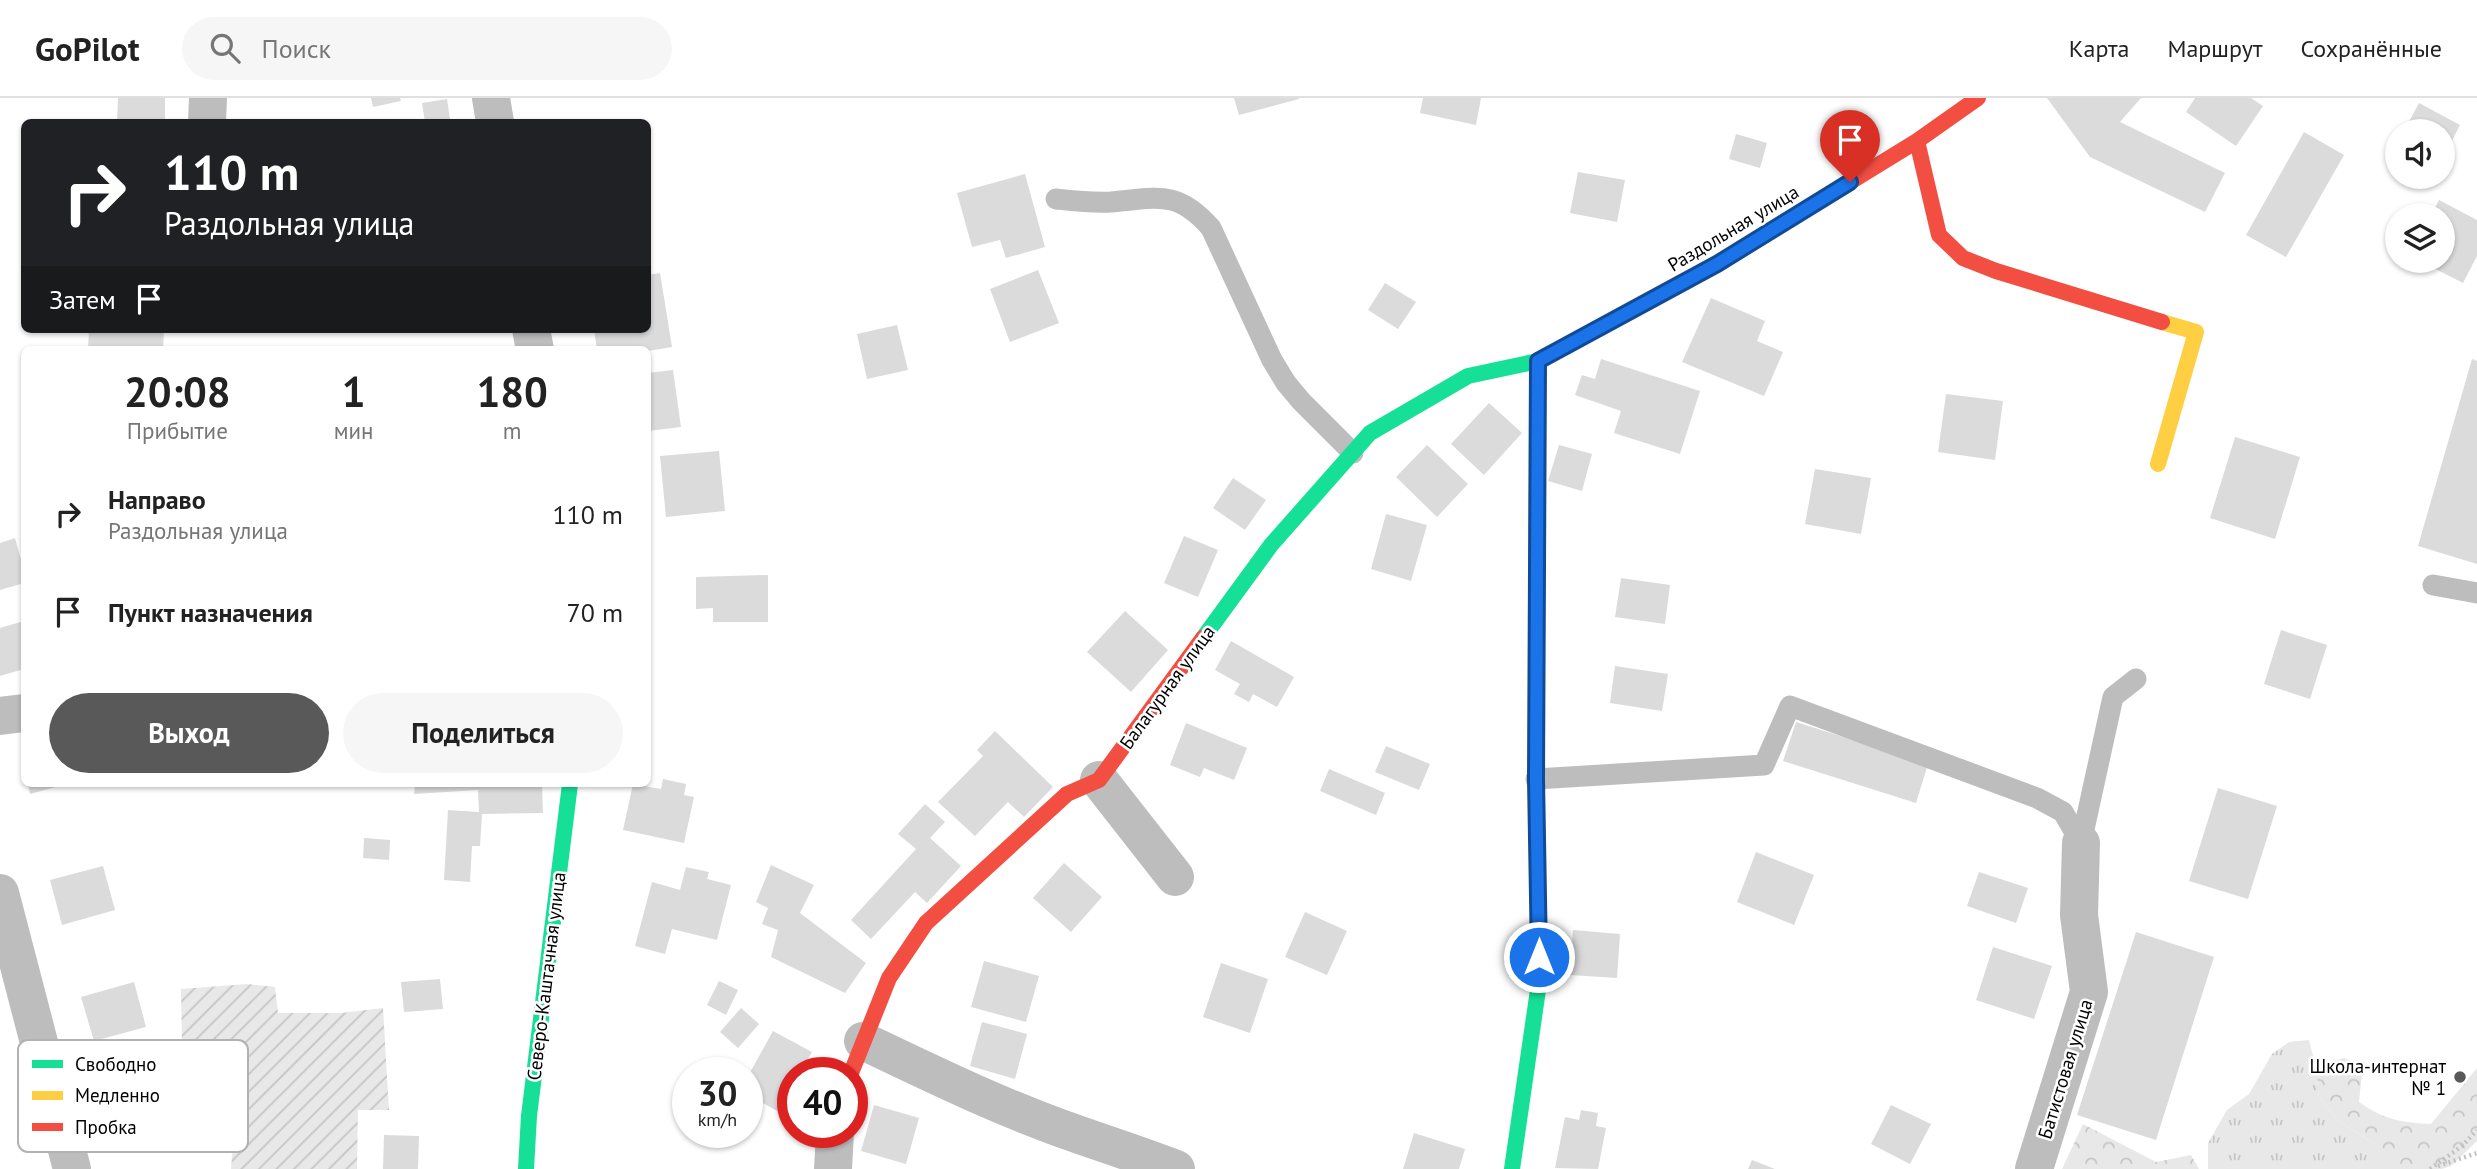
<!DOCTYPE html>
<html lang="ru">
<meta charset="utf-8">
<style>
:root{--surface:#fff;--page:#f6f6f6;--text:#222;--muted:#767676;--line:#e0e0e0;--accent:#595959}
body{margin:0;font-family:"PT Sans",sans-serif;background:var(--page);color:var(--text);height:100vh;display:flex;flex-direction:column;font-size:26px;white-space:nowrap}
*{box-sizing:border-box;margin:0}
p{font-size:23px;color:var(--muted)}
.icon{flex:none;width:38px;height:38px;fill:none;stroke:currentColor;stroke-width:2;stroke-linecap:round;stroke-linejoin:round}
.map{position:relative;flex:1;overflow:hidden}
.sheet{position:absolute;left:21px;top:248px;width:630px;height:441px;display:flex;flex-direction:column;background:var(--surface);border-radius:10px;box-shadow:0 2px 5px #0004}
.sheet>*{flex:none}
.guide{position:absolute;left:21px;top:21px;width:630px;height:214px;border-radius:10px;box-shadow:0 2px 5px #0004;background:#202124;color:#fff;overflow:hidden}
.controls{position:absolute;left:2385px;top:21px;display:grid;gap:14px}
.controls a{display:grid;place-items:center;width:70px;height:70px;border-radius:50%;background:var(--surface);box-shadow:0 2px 5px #0004;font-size:35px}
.speed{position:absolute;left:672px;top:959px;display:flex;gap:14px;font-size:35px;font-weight:700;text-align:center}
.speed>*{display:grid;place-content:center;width:91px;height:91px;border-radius:50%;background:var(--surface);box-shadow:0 2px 5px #0004;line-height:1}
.speed small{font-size:18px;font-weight:400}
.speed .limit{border:10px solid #d22;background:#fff;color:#111}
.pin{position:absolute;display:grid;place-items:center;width:60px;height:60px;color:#fff;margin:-72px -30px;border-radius:50% 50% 50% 0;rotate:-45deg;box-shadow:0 0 7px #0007}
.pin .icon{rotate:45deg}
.me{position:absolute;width:77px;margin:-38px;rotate:0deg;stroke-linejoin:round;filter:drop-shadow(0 0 5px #0008)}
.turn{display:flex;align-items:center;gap:24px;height:147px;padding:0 28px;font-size:32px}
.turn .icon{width:91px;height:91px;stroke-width:2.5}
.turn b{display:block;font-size:49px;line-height:60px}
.then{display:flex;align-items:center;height:66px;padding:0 28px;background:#0003;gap:14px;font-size:26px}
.eta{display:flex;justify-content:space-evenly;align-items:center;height:119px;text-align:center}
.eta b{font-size:42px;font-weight:700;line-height:49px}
.cta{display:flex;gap:14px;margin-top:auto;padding:14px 28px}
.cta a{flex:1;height:80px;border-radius:42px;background:var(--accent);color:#fff;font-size:28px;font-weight:700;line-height:80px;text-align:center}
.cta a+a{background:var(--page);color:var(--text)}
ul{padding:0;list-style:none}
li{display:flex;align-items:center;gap:21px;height:98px;padding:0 28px}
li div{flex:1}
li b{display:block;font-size:26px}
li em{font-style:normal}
header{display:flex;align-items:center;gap:42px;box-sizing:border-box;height:98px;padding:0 35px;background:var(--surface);border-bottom:2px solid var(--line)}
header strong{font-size:33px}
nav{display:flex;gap:38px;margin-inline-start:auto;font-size:24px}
.search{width:490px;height:63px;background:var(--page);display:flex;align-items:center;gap:18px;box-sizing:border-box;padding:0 24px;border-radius:38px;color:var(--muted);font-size:26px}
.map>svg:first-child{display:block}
.grass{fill:url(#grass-tufts)}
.forest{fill:url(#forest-crowns)}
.garden{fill:url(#garden-furrows)}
.building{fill:#dbdbdb}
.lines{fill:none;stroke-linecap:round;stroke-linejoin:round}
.path{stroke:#c2c2c2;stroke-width:4.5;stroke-dasharray:2 3.5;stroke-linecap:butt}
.lane{stroke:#bdbdbd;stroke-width:21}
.street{stroke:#bdbdbd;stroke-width:38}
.fast{stroke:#16e098;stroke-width:16}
.slow{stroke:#ffcf43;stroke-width:16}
.jam{stroke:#f24e42;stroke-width:16}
.route-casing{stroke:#114b97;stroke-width:18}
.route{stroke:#1a73e8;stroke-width:12}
.poi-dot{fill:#595959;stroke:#fff;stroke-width:2.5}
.labels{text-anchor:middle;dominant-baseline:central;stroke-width:5;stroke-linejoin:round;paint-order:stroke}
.street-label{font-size:19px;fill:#000;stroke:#fff}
.poi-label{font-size:19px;fill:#000;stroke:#fff;text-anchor:end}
.key{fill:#fff;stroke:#b2b2b2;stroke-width:2}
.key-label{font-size:19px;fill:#000}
</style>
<header>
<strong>GoPilot</strong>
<div class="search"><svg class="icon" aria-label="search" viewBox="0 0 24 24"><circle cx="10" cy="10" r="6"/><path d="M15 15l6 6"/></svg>Поиск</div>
<nav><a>Карта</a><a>Маршрут</a><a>Сохранённые</a></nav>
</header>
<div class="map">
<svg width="2477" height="1071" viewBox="0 0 2477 1071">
<defs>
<pattern id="grass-tufts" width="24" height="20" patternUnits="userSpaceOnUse" patternTransform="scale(1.75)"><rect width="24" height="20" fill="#e8e8e8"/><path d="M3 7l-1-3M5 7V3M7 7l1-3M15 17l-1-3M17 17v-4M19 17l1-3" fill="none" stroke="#c5c5c5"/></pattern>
<pattern id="forest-crowns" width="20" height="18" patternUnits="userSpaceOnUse" patternTransform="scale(1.75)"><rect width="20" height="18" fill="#e8e8e8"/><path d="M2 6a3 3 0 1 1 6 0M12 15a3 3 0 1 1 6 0" fill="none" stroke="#c5c5c5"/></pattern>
<pattern id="garden-furrows" width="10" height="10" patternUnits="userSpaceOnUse" patternTransform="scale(1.75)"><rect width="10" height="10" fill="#e8e8e8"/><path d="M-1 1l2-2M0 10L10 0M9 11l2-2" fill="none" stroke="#c5c5c5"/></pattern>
</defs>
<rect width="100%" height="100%" fill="#fff"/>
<path class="grass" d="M2309 942 2316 970 2319 999 2337 1022 2378 1048 2406 1071H2208V1045L2227 1012 2249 996 2272 956 2289 944Z"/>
<path class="forest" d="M2343 960 2363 966 2359 1004C2382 1021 2403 1025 2431 1026L2477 970V1043L2451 1068 2442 1071H2405L2378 1048 2337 1022 2319 999 2316 970Z
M2083 1026 2156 1064 2191 1057 2199 1071H2062Z"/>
<path class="garden" d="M247 886 275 889 278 915H341L383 910 389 1012H358L357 1071H231L235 1018 183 1004 181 891Z"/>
<path class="building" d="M118 0H165V24H117Z
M371 0H400L401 3 373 9Z
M1234 0H1299V1L1239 17Z
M1423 0H1481L1476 27 1420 15Z
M2047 0H2141L2120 24 2225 75 2205 114 2090 59Z
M2195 0H2251L2263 8 2236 48 2186 14Z
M447 1 450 21 425 24 422 5Z
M2419 5 2460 27 2443 60V33H2404Z
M2304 34 2344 57 2286 159 2246 137Z
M1736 36 1767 45 1760 70 1729 61Z
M1578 74 1625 82 1617 124 1570 115Z
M1025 76 1045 149 1006 160 1000 142 972 149 957 95Z
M2439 102 2477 122V158L2463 185 2420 163H2443V117H2431Z
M1038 172 1059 225 1010 244 990 191Z
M660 175 672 249 648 253 597 252 594 231H648V177Z
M1385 185 1416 204 1398 231 1368 212Z
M1711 200 1765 223 1757 243 1783 254 1764 298 1682 264Z
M897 227 908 272 867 281 857 236Z
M89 231H164L163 252 88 251Z
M1601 261 1700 293 1680 356 1614 335 1621 313 1575 297 1582 277 1595 281Z
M2472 261 2477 263V466L2418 448Z
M673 272 681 329 648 333V275Z
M1946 296 2003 303 1995 362 1938 354Z
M1489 305 1522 335 1484 377 1451 346Z
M2235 339 2300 359 2275 441 2210 420Z
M1427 347 1468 386 1437 419 1396 379Z
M1559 347 1592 356 1582 393 1548 383Z
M719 353 725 413 666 419 660 358Z
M1815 371 1871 380 1861 436 1805 426Z
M1233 380 1266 402 1245 432 1213 410Z
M1386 416 1427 427 1411 483 1371 471Z
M1184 438 1218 452 1198 499 1164 485Z
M15 440 24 473V485L0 492V445Z
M768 477V524H713V510L696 511V479Z
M1621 480 1670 487 1665 526 1615 519Z
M1125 513 1168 552 1131 594 1087 554Z
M24 523V571L0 578V530Z
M2281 532 2327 547 2310 601 2264 586Z
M1231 543 1294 579 1277 609 1253 596 1249 604 1234 596 1240 586 1215 572Z
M1615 568 1668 576 1662 613 1610 605Z
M1796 624 1928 666 1916 705 1783 663Z
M1186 625 1247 650 1234 682 1204 670 1200 679 1170 667Z
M995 633 1053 689 1024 719 1008 704 975 738 938 704 983 658 977 652Z
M1386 648 1430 666 1419 692 1375 674Z
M1329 671 1385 695 1376 717 1320 693Z
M663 681 686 686 684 697 694 699 684 745 623 732 633 686 661 691Z
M28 686H63V687L30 696Z
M415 686H542L543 715 482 716 480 748H472L470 784 444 782 448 712 479 714 478 692 414 696Z
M2218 690 2277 708 2248 801 2189 783Z
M925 706 945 724 930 740 961 768 927 805 915 794 871 841 851 822 916 751 898 736Z
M364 740 390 742 389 762 363 760Z
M1756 754 1814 777 1794 827 1737 804Z
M1064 765 1102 799 1071 834 1033 800Z
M771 767 814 787 800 815 866 865 845 895 771 859 778 832 762 826 768 810 756 804Z
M103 768 115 812 62 827 50 782Z
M686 769 709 774 707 781 731 787 717 842 672 831 665 856 635 848 652 784 680 792Z
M1979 774 2028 790 2016 825 1967 808Z
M1305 814 1347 833 1327 877 1285 859Z
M1573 832 1620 836 1617 880 1570 877Z
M2136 834 2214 859 2156 1042 2077 1017Z
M1993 849 2052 868 2034 921 1976 902Z
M984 863 1039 878 1026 924 971 909Z
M1221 865 1268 881 1250 935 1203 919Z
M440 881 443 911 404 914 401 884Z
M719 883 738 892 726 917 707 907Z
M134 884 146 929 94 943 81 899Z
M741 910 759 926 738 950 720 934Z
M982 924 1027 936 1015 981 970 968Z
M773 933 812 954 800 975H793V988L779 1014 747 996V980Z
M874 1007 919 1020 906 1066 861 1053Z
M1891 1007 1931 1026 1910 1066 1871 1046Z
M1581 1012 1598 1015 1596 1028 1606 1030 1598 1071 1555 1070 1565 1019 1579 1022Z
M1414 1035 1465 1051 1459 1071H1403Z
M384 1037 419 1038 418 1071H383Z
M1752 1062 1775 1071H1748Z"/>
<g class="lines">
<path class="path" d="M2438 1068 2477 1055
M2430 1071 2462 1048 2477 1032"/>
<path class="lane" d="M1056 101C1075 103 1092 105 1111 104 1157 100 1177 91 1211 130L1272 262 1286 285 1301 303 1353 355
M2433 487 2477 495
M1536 681 1764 667 1790 608 2037 700 2063 714 2081 745
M2081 745 2113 599 2136 581"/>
<path class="street" d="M491 0 495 24
M207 24 208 0
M531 231 535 252
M0 618 24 615
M1099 682 1175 779
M0 795 72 1071
M863 943C932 976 1002 1010 1074 1035 1108 1047 1142 1058 1176 1071
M833 1071 835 1034
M2034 1071 2089 894 2079 817 2081 745"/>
<path class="fast" d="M1537 373 1538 263
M1203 540 1271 447 1370 335 1468 278 1538 263 1580 240
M526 1071 529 1018 570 686
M1512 1071 1539 885 1536 668"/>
<path class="slow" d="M1580 240 1717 166 1847 86
M2158 366 2196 234 2162 224"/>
<path class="jam" d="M1917 43 1939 137 1963 160 1996 173 2162 224
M1847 86 1917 43 1978 0
M1536 668 1537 373
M851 975 889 880 926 825 1067 696 1099 682 1203 540"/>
</g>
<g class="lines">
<defs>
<path id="route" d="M1539 859 1536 681 1538 263 1717 166 1850 84"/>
</defs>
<use href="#route" class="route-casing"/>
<use href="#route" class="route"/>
</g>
<circle class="poi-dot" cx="2460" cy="979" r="7"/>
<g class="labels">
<g class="street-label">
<text transform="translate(1733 130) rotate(-31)">Раздольная улица</text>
<text transform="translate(1167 589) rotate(-54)">Балагурная улица</text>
<text transform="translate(546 878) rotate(-83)">Северо-Каштачная улица</text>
<text transform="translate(2065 971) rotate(-73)">Батистовая улица</text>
</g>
<g class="poi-label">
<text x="2446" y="968">Школа-интернат<tspan x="2446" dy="22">№ 1</tspan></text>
</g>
</g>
<rect x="18" y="942" width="230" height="112" rx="10" class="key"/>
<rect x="32" y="962" width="31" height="8" fill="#16e098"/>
<rect x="32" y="993" width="31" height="9" fill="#ffcf43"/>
<rect x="32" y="1025" width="31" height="8" fill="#f24e42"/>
<g class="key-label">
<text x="75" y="973">Свободно</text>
<text x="75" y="1004">Медленно</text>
<text x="75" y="1036">Пробка</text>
</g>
</svg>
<div class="controls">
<a><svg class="icon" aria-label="sound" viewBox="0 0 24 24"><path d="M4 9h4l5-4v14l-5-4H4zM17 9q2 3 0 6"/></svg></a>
<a><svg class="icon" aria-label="layers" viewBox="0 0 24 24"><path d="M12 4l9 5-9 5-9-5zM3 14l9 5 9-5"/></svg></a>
</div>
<div class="speed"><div>30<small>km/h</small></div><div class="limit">40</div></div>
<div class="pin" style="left:1850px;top:84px;background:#d93025"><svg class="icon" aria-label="arrive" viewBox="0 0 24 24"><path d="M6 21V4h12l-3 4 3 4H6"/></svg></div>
<svg class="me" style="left:1539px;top:859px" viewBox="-20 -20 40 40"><circle r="17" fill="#1a73e8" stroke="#fff" stroke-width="3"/><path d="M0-11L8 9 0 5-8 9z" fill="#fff"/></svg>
<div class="guide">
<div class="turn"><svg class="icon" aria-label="right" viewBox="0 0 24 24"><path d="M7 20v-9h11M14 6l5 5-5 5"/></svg><div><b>110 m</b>Раздольная улица</div></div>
<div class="then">Затем<svg class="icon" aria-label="arrive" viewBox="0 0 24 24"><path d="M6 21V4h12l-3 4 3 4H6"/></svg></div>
</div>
<section class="sheet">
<div class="eta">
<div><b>20:08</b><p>Прибытие</p></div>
<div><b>1</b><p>мин</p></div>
<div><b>180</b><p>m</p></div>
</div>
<ul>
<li><svg class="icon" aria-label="right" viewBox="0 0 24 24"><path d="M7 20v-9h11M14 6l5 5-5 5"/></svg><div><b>Направо</b><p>Раздольная улица</p></div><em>110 m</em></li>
<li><svg class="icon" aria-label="arrive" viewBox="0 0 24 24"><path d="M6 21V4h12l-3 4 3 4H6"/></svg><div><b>Пункт назначения</b></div><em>70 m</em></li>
</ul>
<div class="cta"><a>Выход</a><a>Поделиться</a></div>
</section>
</div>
